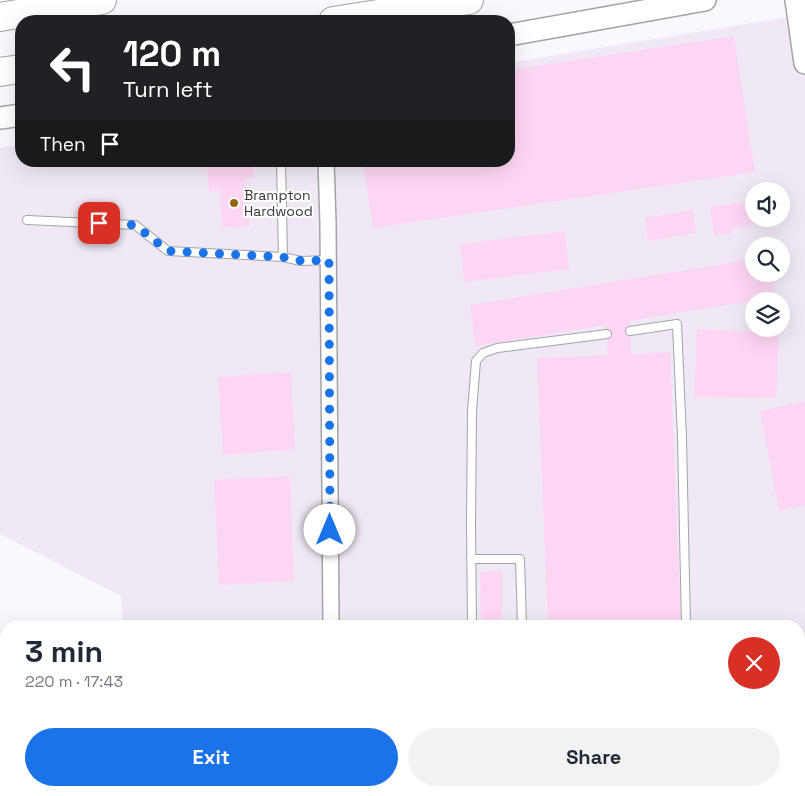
<!DOCTYPE html>
<meta charset="utf-8">
<style>
:root{--surface:#fff;--page:#f2f2f3;--text:#1f2937;--muted:#747a83;--accent:#1a73e8}
body{margin:0;font-family:"Space Grotesk",sans-serif;background:var(--page);color:var(--text);height:100vh;display:flex;flex-direction:column;font-size:19px;white-space:nowrap}
*{box-sizing:border-box;margin:0}
p{font-size:16px;color:var(--muted)}
.icon{flex:none;width:28px;height:28px;fill:none;stroke:currentColor;stroke-width:2;stroke-linecap:round;stroke-linejoin:round}
.map{position:relative;flex:1;overflow:hidden}
.details{position:absolute;left:0px;top:620px;width:805px;height:176px;display:flex;flex-direction:column;background:var(--surface);border-radius:20px 20px 0 0;box-shadow:0 5px 20px #0002}
.details>*{flex:none}
.hud{position:absolute;left:15px;top:15px;width:500px;height:152px;border-radius:20px;box-shadow:0 5px 20px #0002;background:#202124;color:#fff;overflow:hidden}
.buttons{position:absolute;left:745px;top:182px;display:grid;gap:10px}
.buttons a{display:grid;place-items:center;width:45px;height:45px;border-radius:50%;background:var(--surface);box-shadow:0 5px 20px #0002;font-size:25px}
.pin{position:absolute;display:grid;place-items:center;width:42px;height:42px;color:#fff;margin:-21px;border-radius:10px;box-shadow:0 2px 8px #0006}
.me{position:absolute;width:55px;margin:-28px;rotate:0deg;stroke-linejoin:round;filter:drop-shadow(0 0 4px #0008)}
.turn{display:flex;align-items:center;gap:18px;height:105px;padding:0 25px;font-size:22px}
.turn .icon{width:65px;height:65px;stroke-width:2.5}
.turn b{display:block;font-size:35px;line-height:42px}
.then{display:flex;align-items:center;height:48px;padding:0 25px;background:#0003;gap:10px;font-size:19px}
.round{display:grid;place-items:center;flex:none;width:52px;height:52px;border-radius:26px;background:var(--page)}
.head{display:flex;align-items:center;justify-content:space-between;height:85px;padding:0 25px}
h1{font-size:30px;font-weight:600;line-height:38px}
.cta{display:flex;gap:10px;margin-top:auto;padding:10px 25px}
.cta a{flex:1;height:58px;border-radius:30px;background:var(--accent);color:#fff;font-size:20px;font-weight:600;line-height:58px;text-align:center}
.cta a+a{background:var(--page);color:var(--text)}
.map>svg:first-child{display:block}
.built{fill:#f0e9f5;fill-rule:evenodd}
.building{fill:#fdd6f3}
.lines{fill:none;stroke-linecap:round;stroke-linejoin:round}
.lane-casing{stroke:#a4a2a6;stroke-width:10}
.street-casing{stroke:#a4a2a6;stroke-width:18}
.secondary-casing{stroke:#a4a2a6;stroke-width:24}
.highway-casing{stroke:#a4a2a6;stroke-width:30}
.lane{stroke:#fff;stroke-width:8}
.street{stroke:#fff;stroke-width:15}
.secondary{stroke:#fff;stroke-width:21}
.highway{stroke:#fff;stroke-width:28}
.route{stroke:#1a73e8;stroke-width:9;stroke-dasharray:0 16.2}
.poi-dot{fill:#956515;stroke:#fff;stroke-width:2}
.labels{text-anchor:middle;dominant-baseline:central;stroke-width:4;stroke-linejoin:round;paint-order:stroke}
.poi-label{font-size:14px;fill:#383739;stroke:#fff;text-anchor:start}
</style>
<div class="map">
<svg width="805" height="796" viewBox="0 0 805 796">
<rect width="100%" height="100%" fill="#fbf8fd"/>
<path class="built" d="M805 14V796H135L134 790H799V626H123L121 596 0 534V148L21 144V161H509V63ZM754 191H781V219H754ZM754 246H781V274H754ZM754 301H781V329H754Z
M0 685 6 689V790H64V796H0Z"/>
<path class="building" d="M734 36 755 172 373 228 363 161H509V70Z
M207 161H253L254 177 245 179 250 226 222 228 220 190 209 192Z
M754 201V219H762L763 223 732 228 733 233 714 236 710 207Z
M693 210 696 233 648 241 644 218Z
M565 231 569 269 464 282 460 244Z
M754 259V274H772L775 297 630 321 631 354 670 352 681 626H548L537 358 608 355 606 325 475 346 470 305Z
M697 329 779 333 776 398 694 397Z
M291 372 295 449 223 455 218 377Z
M805 401V505L779 511 760 411Z
M290 476 294 581 219 585 214 480Z
M502 571V626H481L480 572Z
M166 792V796H152V793Z"/>
<g class="lines">
<defs>
<path id="lane" d="M281 161 283 257
M27 220 135 225 168 251 283 257 301 261 329 260
M630 331 677 324 682 438 686 626
M471 559H520L522 626
M472 626 471 523 472 411 476 361 483 353 497 348 607 334
M0 746 6 750
M16 790 17 796
M605 790V796"/>
<path id="street" d="M326 161 328 223 331 626"/>
<path id="secondary" d="M796 0 805 63
M509 35 705 0
M0 118 21 115
M0 663 6 666
M340 790 371 796"/>
<path id="highway" d="M0 17 102 0
M333 21 469 0
M0 72 21 69"/>
</defs>
<use href="#lane" class="lane-casing"/>
<use href="#street" class="street-casing"/>
<use href="#secondary" class="secondary-casing"/>
<use href="#highway" class="highway-casing"/>
<use href="#lane" class="lane"/>
<use href="#street" class="street"/>
<use href="#secondary" class="secondary"/>
<use href="#highway" class="highway"/>
</g>
<g class="lines">
<path class="route" d="M99 223 135 225 168 251 282 257 302 261 329 260 330 530"/>
</g>
<circle class="poi-dot" cx="234" cy="203" r="5"/>
<g class="labels">
<g class="poi-label">
<text x="244" y="195">Brampton<tspan x="244" dy="16">Hardwood</tspan></text>
</g>
</g>
</svg>
<div class="buttons">
<a><svg class="icon" aria-label="sound" viewBox="0 0 24 24"><path d="M4 9h4l5-4v14l-5-4H4zM17 9q2 3 0 6"/></svg></a>
<a><svg class="icon" aria-label="search" viewBox="0 0 24 24"><circle cx="10" cy="10" r="6"/><path d="M15 15l6 6"/></svg></a>
<a><svg class="icon" aria-label="layers" viewBox="0 0 24 24"><path d="M12 4l9 5-9 5-9-5zM3 14l9 5 9-5"/></svg></a>
</div>
<div class="pin" style="left:99px;top:223px;background:#d93025"><svg class="icon" aria-label="arrive" viewBox="0 0 24 24"><path d="M6 21V4h12l-3 4 3 4H6"/></svg></div>
<svg class="me" style="left:330px;top:530px" viewBox="-20 -20 40 40"><circle r="19" fill="#fff"/><path d="M0-13L10 11 0 6-10 11z" fill="#1a73e8"/></svg>
<div class="hud">
<div class="turn"><svg class="icon" aria-label="left" viewBox="0 0 24 24"><path d="M17 20v-9H6M10 6l-5 5 5 5"/></svg><div><b>120 m</b>Turn left</div></div>
<div class="then">Then<svg class="icon" aria-label="arrive" viewBox="0 0 24 24"><path d="M6 21V4h12l-3 4 3 4H6"/></svg></div>
</div>
<section class="details">
<div class="head"><div><h1>3 min</h1><p>220 m · 17:43</p></div><a class="round" style="background:#d93025;color:#fff"><svg class="icon" aria-label="close" viewBox="0 0 24 24"><path d="M6 6l12 12M18 6L6 18"/></svg></a></div>
<div class="cta"><a>Exit</a><a>Share</a></div>
</section>
</div>
